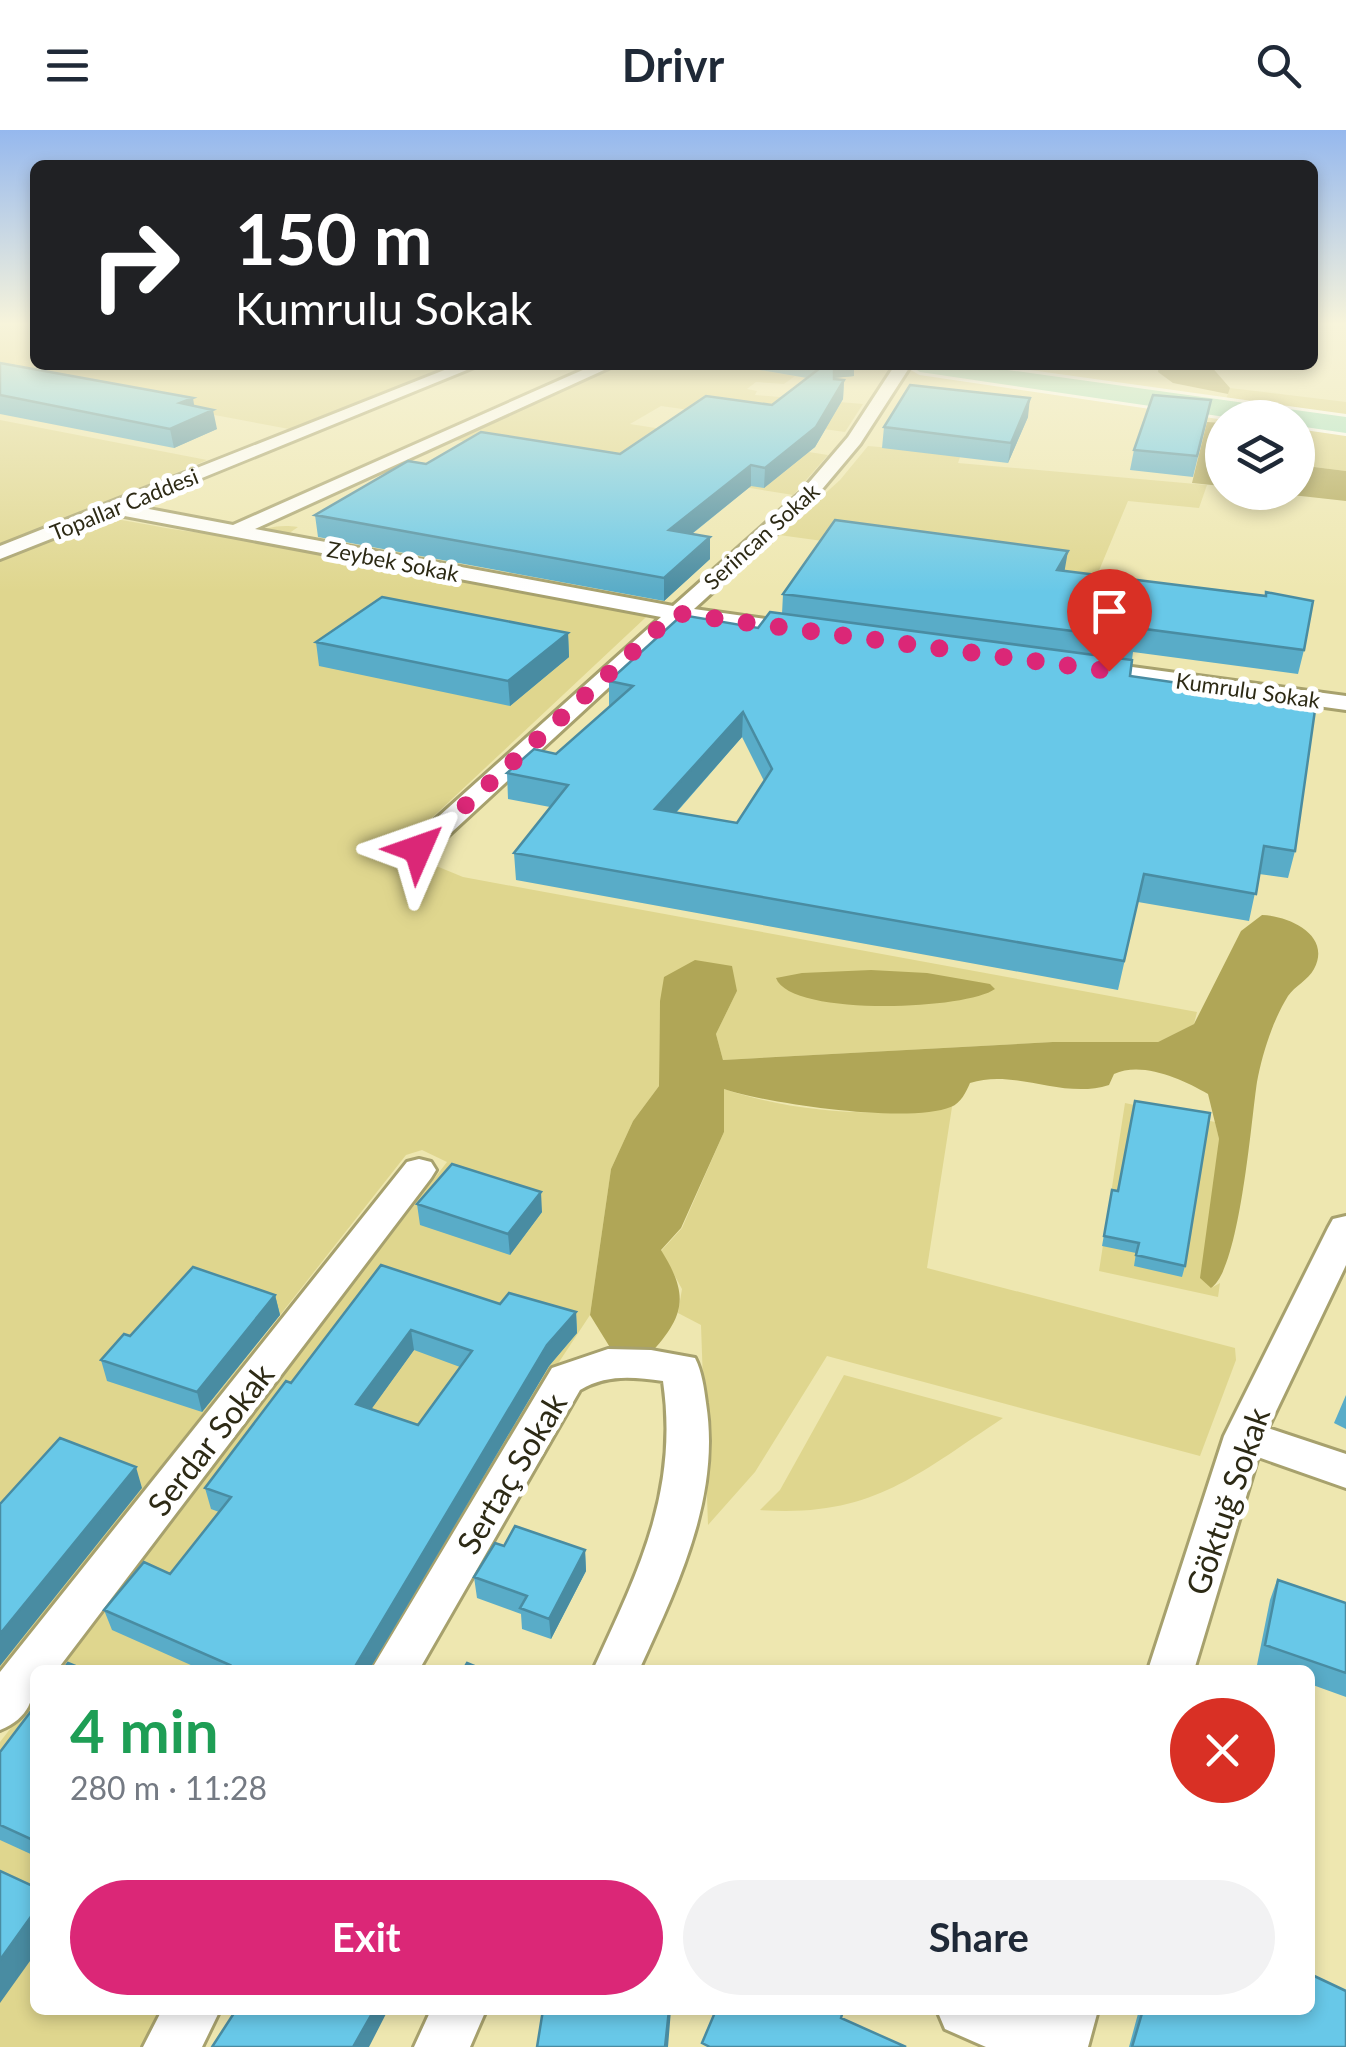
<!DOCTYPE html>
<meta charset="utf-8">
<style>
:root{--surface:#fff;--page:#f2f2f3;--text:#1f2937;--muted:#747a83;--accent:#db2777}
body{margin:0;font-family:Lato,sans-serif;background:var(--page);color:var(--text);height:100vh;display:flex;flex-direction:column;font-size:38px;white-space:nowrap}
*{box-sizing:border-box;margin:0}
p{font-size:32px;color:var(--muted)}
.icon{flex:none;width:55px;height:55px;fill:none;stroke:currentColor;stroke-width:2;stroke-linecap:round;stroke-linejoin:round}
.map{position:relative;flex:1;overflow:hidden}
.details{position:absolute;left:30px;top:1535px;width:1285px;height:350px;display:flex;flex-direction:column;background:var(--surface);border-radius:15px;box-shadow:0 5px 15px #0003}
.details>*{flex:none}
.guide{position:absolute;left:30px;top:30px;width:1288px;height:210px;border-radius:15px;box-shadow:0 5px 15px #0003;background:#202124;color:#fff;overflow:hidden}
.buttons{position:absolute;left:1205px;top:270px;display:grid;gap:20px}
.buttons a{display:grid;place-items:center;width:110px;height:110px;border-radius:50%;background:var(--surface);box-shadow:0 5px 15px #0003;font-size:50px}
.pin{position:absolute;display:grid;place-items:center;width:85px;height:85px;color:#fff;margin:-102px -42px;border-radius:50% 50% 50% 0;rotate:-45deg;box-shadow:0 0 10px #0007}
.pin .icon{rotate:45deg}
.me{position:absolute;width:110px;margin:-55px;rotate:47deg;stroke-linejoin:round;filter:drop-shadow(0 0 8px #0008)}
.turn{display:flex;align-items:center;gap:35px;height:210px;padding:0 40px;font-size:45px}
.turn .icon{width:130px;height:130px;stroke-width:2.5}
.turn b{display:block;font-size:70px;line-height:85px}
.round{display:grid;place-items:center;flex:none;width:105px;height:105px;border-radius:52px;background:var(--page)}
.overview{display:flex;align-items:center;justify-content:space-between;height:170px;padding:0 40px}
h1{font-size:60px;font-weight:700;line-height:75px;color:#1e9e55}
.action{display:flex;gap:20px;margin-top:auto;padding:20px 40px}
.action a{flex:1;height:115px;border-radius:60px;background:var(--accent);color:#fff;font-size:40px;font-weight:700;line-height:115px;text-align:center}
.action a+a{background:var(--page);color:var(--text)}
header{display:flex;justify-content:space-between;align-items:center;height:130px;padding:0 40px;background:var(--surface);font-size:45px;font-weight:700}
.map>svg:first-child{display:block}
.green{fill:#dfd68e}
.forest{fill:#b0a657}
.lines{fill:none;stroke-linecap:round;stroke-linejoin:round}
.minor-casing{stroke:#a7a16d;stroke-width:6}
.primary-casing{stroke:#fff;stroke-width:6}
.minor{fill:#fff;fill-rule:evenodd}
.primary{fill:#a6e4c8;fill-rule:evenodd}
.wall{fill:#59acc8;fill-rule:evenodd}
.shaded-wall{fill:#498ca2}
.building{fill:#68c8e8;stroke:#498ca2;stroke-width:2.5;fill-rule:evenodd}
.route{stroke:#db2777;stroke-width:18;stroke-dasharray:0 32.4}
.labels{text-anchor:middle;dominant-baseline:central;stroke-width:10;stroke-linejoin:round;paint-order:stroke}
.far-street-label{font-size:22px;fill:#2d2a15;stroke:#fff}
.near-street-label{font-size:32px;fill:#2d2a15;stroke:#fff}
</style>
<header><svg class="icon" aria-label="menu" viewBox="0 0 24 24"><path d="M4 6h16M4 12h16M4 18h16"/></svg>Drivr<svg class="icon" aria-label="search" viewBox="0 0 24 24"><circle cx="10" cy="10" r="6"/><path d="M15 15l6 6"/></svg></header>
<div class="map">
<svg width="1346" height="1917" viewBox="0 0 1346 1917">
<rect width="100%" height="100%" fill="#eee7b0"/>
<path class="green" d="M0 194H35V235H451L289 299 0 245Z
M618 235H760L766 241 795 246 784 254 756 252 747 259 757 261 755 265 863 274 845 302 661 276 630 294 828 325 793 365 450 309Z
M1230 258 1346 272V290L1225 272Z
M0 290 207 330 0 416Z
M1298 292 1346 299V341L1306 336V330L1298 329Z
M868 316 961 324 958 333 1207 355 1199 378 1128 371 1088 467 1063 444 779 405 840 350Z
M103 387C144 393 188 404 229 405 259 406 267 392 298 397L288 404 300 407 660 474 404 714 407 724 463 747 1197 882 1194 894 1158 912H1053L723 930 716 904 737 861 660 871 659 956 633 991 611 1039 590 1185 503 1317 370 1540H56L447 1032 422 1020 406 1025 0 1541V430Z
M724 959C795 983 878 988 952 977L927 1138 1235 1218 1236 1230 1200 1326 827 1226 755 1342 708 1395 701 1195 678 1183 682 1159 661 1121 682 1098 724 1002Z
M1125 973 1215 992 1219 1009 1211 1158 1220 1153 1218 1167 1099 1141Z
M844 1245 1003 1288C916 1345 872 1388 760 1380L780 1360Z
M35 1567V1880H166L144 1917H0V1612Z"/>
<path class="forest" d="M1159 235H1210L1230 258 1228 264 1173 253 1158 242Z
M1207 292 1222 293V356L1192 353Z
M1298 329 1306 330V336L1346 341V371L1274 363 1298 362Z
M1262 785C1289 786 1332 805 1314 839 1308 850 1295 856 1288 866 1273 890 1262 924 1257 952 1251 991 1240 1139 1211 1158L1200 1148 1219 1009 1208 964C1182 949 1142 931 1114 944L1109 955C1062 970 1015 938 970 953 966 962 961 973 951 977 909 994 769 974 724 959V1002L681 1098 661 1120C689 1165 686 1185 649 1225L611 1219 590 1185 611 1039 633 991 659 956 660 871 664 847 695 830 732 836 737 861 716 904 723 930 1053 912H1158L1194 894 1241 801Z
M871 840 927 843 990 854 995 859C966 880 790 887 776 848L802 843Z"/>
<g class="lines">
<defs>
<path id="minor" d="M457 235H479L133 376 233 395 594 235H615L255 399 673 476 801 362 848 307 895 235H911L860 314 813 370 694 479 801 494 812 500 809 505 682 490 427 725H409L405 719 409 713 661 487 114 384 0 429V416Z
M1088 531 1346 566V580L1080 543 1077 538Z
M419 1029 431 1032 436 1040 431 1048 57 1540H35C35 1569 29 1588 0 1600V1542L407 1032Z
M1346 1086V1135L1268 1298 1346 1324V1358L1258 1327 1194 1540H1148L1224 1306 1328 1098 1333 1089Z
M608 1219 651 1220 695 1228C702 1242 704 1258 706 1273 721 1367 677 1457 639 1540H593C638 1442 679 1362 663 1251 633 1247 607 1244 580 1260L419 1540H371L552 1238Z
M162 1880H220L202 1917H143Z
M431 1880H486L470 1917H414Z
M937 1880H1029L1042 1885 1044 1880H1098L1088 1917H986L945 1899Z"/>
<path id="primary" d="M908 235H972L1346 287V303L1298 296V288H1232L920 242Z"/>
</defs>
<use href="#minor" class="minor-casing"/>
<use href="#primary" class="primary-casing"/>
<use href="#minor" class="minor"/>
<use href="#primary" class="primary"/>
</g>
<path class="wall" d="M0 233 194 276 217 299 174 318 0 284Z
M731 235H879L854 237V246L834 248 844 250 843 269 815 317 764 358 751 356 692 404 710 429 664 471 318 407 315 385 426 334 620 324 772 275 807 248Z
M1028 287 1008 333 882 318 884 297Z
M1207 290 1193 347 1130 340 1134 320Z
M1065 441 1304 520 1298 544 1133 522 1130 546 1295 721 1288 748 1259 744 1249 791 1138 772 1118 860 516 750 514 723 550 677 508 669 507 643 556 624 609 576V551L758 498 782 484 783 464ZM742 607 764 651 737 693 676 683Z
M568 503 569 527 510 576 319 536 316 512Z
M1112 1060 1185 1136 1182 1147 1134 1136 1136 1123 1102 1116Z
M417 1074 542 1082 510 1125 420 1095Z
M381 1135 500 1174 576 1182 577 1203 549 1236 369 1540H202L112 1500 104 1480 170 1444 219 1382 211 1379 205 1358 291 1253ZM414 1220 460 1237 418 1295 371 1279Z
M275 1165 280 1185 202 1282 107 1251 101 1230 130 1206Z
M1346 1265V1299L1334 1293Z
M504 1416 585 1420 586 1441 551 1509 522 1499 521 1484 477 1468 474 1447Z
M1277 1450 1346 1473V1567L1310 1554V1540H1271L1257 1535 1270 1470Z
M35 1576V1726L0 1710V1622Z
M1139 1880H1310L1346 1917H1129Z"/>
<path class="shaded-wall" d="M833 235H879L854 237V246L833 248Z
M844 250 843 269 815 317 764 358 765 338Z
M193 268 196 287 213 280 217 299 174 318 170 299 180 273Z
M1030 268 1028 287 1008 333 1011 313Z
M751 335V356L669 422V400Z
M710 407V429L664 471V448Z
M1068 421 1064 444 1057 440Z
M568 503 569 527 510 576 508 551Z
M743 582 742 607 655 706V679Z
M541 1062 542 1082 510 1125 508 1104Z
M275 1165 280 1185 202 1282 197 1262Z
M576 1182 577 1203 549 1236 369 1540H353L547 1215Z
M411 1200 414 1220 360 1295 356 1274Z
M136 1337 142 1358 0 1536V1504Z
M585 1420 586 1441 551 1509 549 1489Z
M35 1781V1824L0 1873V1830Z
M374 1880H388L369 1917H353Z
M669 1880H671L668 1917H665Z"/>
<path class="building" d="M0 233 193 268 180 273 213 280 170 299 0 265Z
M824 235H834V249L844 250 816 297 765 338 751 335 669 400 710 407 664 448 315 385 408 331 426 334 481 302 620 324 706 266 772 275Z
M910 255 1030 268 1011 313 884 297Z
M1153 265 1211 270 1197 326 1134 320Z
M835 390 1068 421 1057 440 1266 466V462L1313 471 1304 520 1137 498 1135 509 783 464Z
M382 467 568 503 508 551 316 512Z
M770 482 1132 530 1130 546 1316 573 1295 721 1264 716 1256 764 1144 744 1124 831 514 723 568 655 507 643 534 619 556 624 633 556 609 551 682 485 758 498ZM743 582 772 639 737 693 655 679Z
M1135 971 1210 983 1185 1136 1136 1125 1139 1113 1104 1106 1112 1060 1118 1061Z
M452 1034 541 1062 508 1104 417 1074Z
M381 1135 500 1174 509 1163 576 1182 547 1215 353 1540H226L230 1535 104 1480 144 1432 170 1444 231 1367 205 1358 286 1251 291 1253ZM411 1200 472 1221 418 1295 356 1274Z
M193 1137 275 1165 197 1262 101 1230 124 1204 130 1206Z
M60 1308 136 1337 0 1504V1374Z
M515 1396 585 1420 549 1489 520 1478 527 1466 474 1447 495 1413 504 1416Z
M1278 1450 1346 1473V1543L1265 1515Z
M68 1533 85 1540H63Z
M467 1533 484 1540H463Z
M35 1576V1711L0 1695V1622Z
M0 1741 35 1757V1781L0 1830Z
M1310 1844 1346 1861V1917H1132L1143 1880H1310Z
M236 1880H374L353 1917H212Z
M543 1880H669L665 1917H537Z
M716 1880H841L843 1881 841 1888 906 1917H710L702 1913Z"/>
<linearGradient id="sky" x2="0" y2="1"><stop stop-color="#95b8ee"/><stop offset="0.42" stop-color="#f7f4db"/><stop offset="1" stop-color="#f7f4db" stop-opacity="0"/></linearGradient>
<rect width="1346" height="462" fill="url(#sky)"/>
<g class="lines">
<path class="route" d="M418 719 675 483 1109 541"/>
</g>
<g class="labels">
<g class="far-street-label">
<text transform="translate(124 374) rotate(-22)">Topallar Caddesi</text>
<text transform="translate(761 406) rotate(-42)">Serincan Sokak</text>
<text transform="translate(393 431) rotate(11)">Zeybek Sokak</text>
<text transform="translate(1248 560) rotate(8)">Kumrulu Sokak</text>
</g>
<g class="near-street-label">
<text transform="translate(210 1309) rotate(-52)">Serdar Sokak</text>
<text transform="translate(511 1343) rotate(-59)">Sertaç Sokak</text>
<text transform="translate(1227 1371) rotate(-71)">Göktuğ Sokak</text>
</g>
</g>
</svg>
<div class="buttons">
<a><svg class="icon" aria-label="layers" viewBox="0 0 24 24"><path d="M12 4l9 5-9 5-9-5zM3 14l9 5 9-5"/></svg></a>
</div>
<div class="pin" style="left:1109px;top:541px;background:#d93025"><svg class="icon" aria-label="arrive" viewBox="0 0 24 24"><path d="M6 21V4h12l-3 4 3 4H6"/></svg></div>
<svg class="me" style="left:418px;top:719px" viewBox="-20 -20 40 40"><path d="M0-17L14 15 0 8-14 15z" fill="#db2777" stroke="#fff" stroke-width="4"/></svg>
<div class="guide">
<div class="turn"><svg class="icon" aria-label="right" viewBox="0 0 24 24"><path d="M7 20v-9h11M14 6l5 5-5 5"/></svg><div><b>150 m</b>Kumrulu Sokak</div></div>
</div>
<section class="details">
<div class="overview"><div><h1>4 min</h1><p>280 m · 11:28</p></div><a class="round" style="background:#d93025;color:#fff"><svg class="icon" aria-label="close" viewBox="0 0 24 24"><path d="M6 6l12 12M18 6L6 18"/></svg></a></div>
<div class="action"><a>Exit</a><a>Share</a></div>
</section>
</div>
